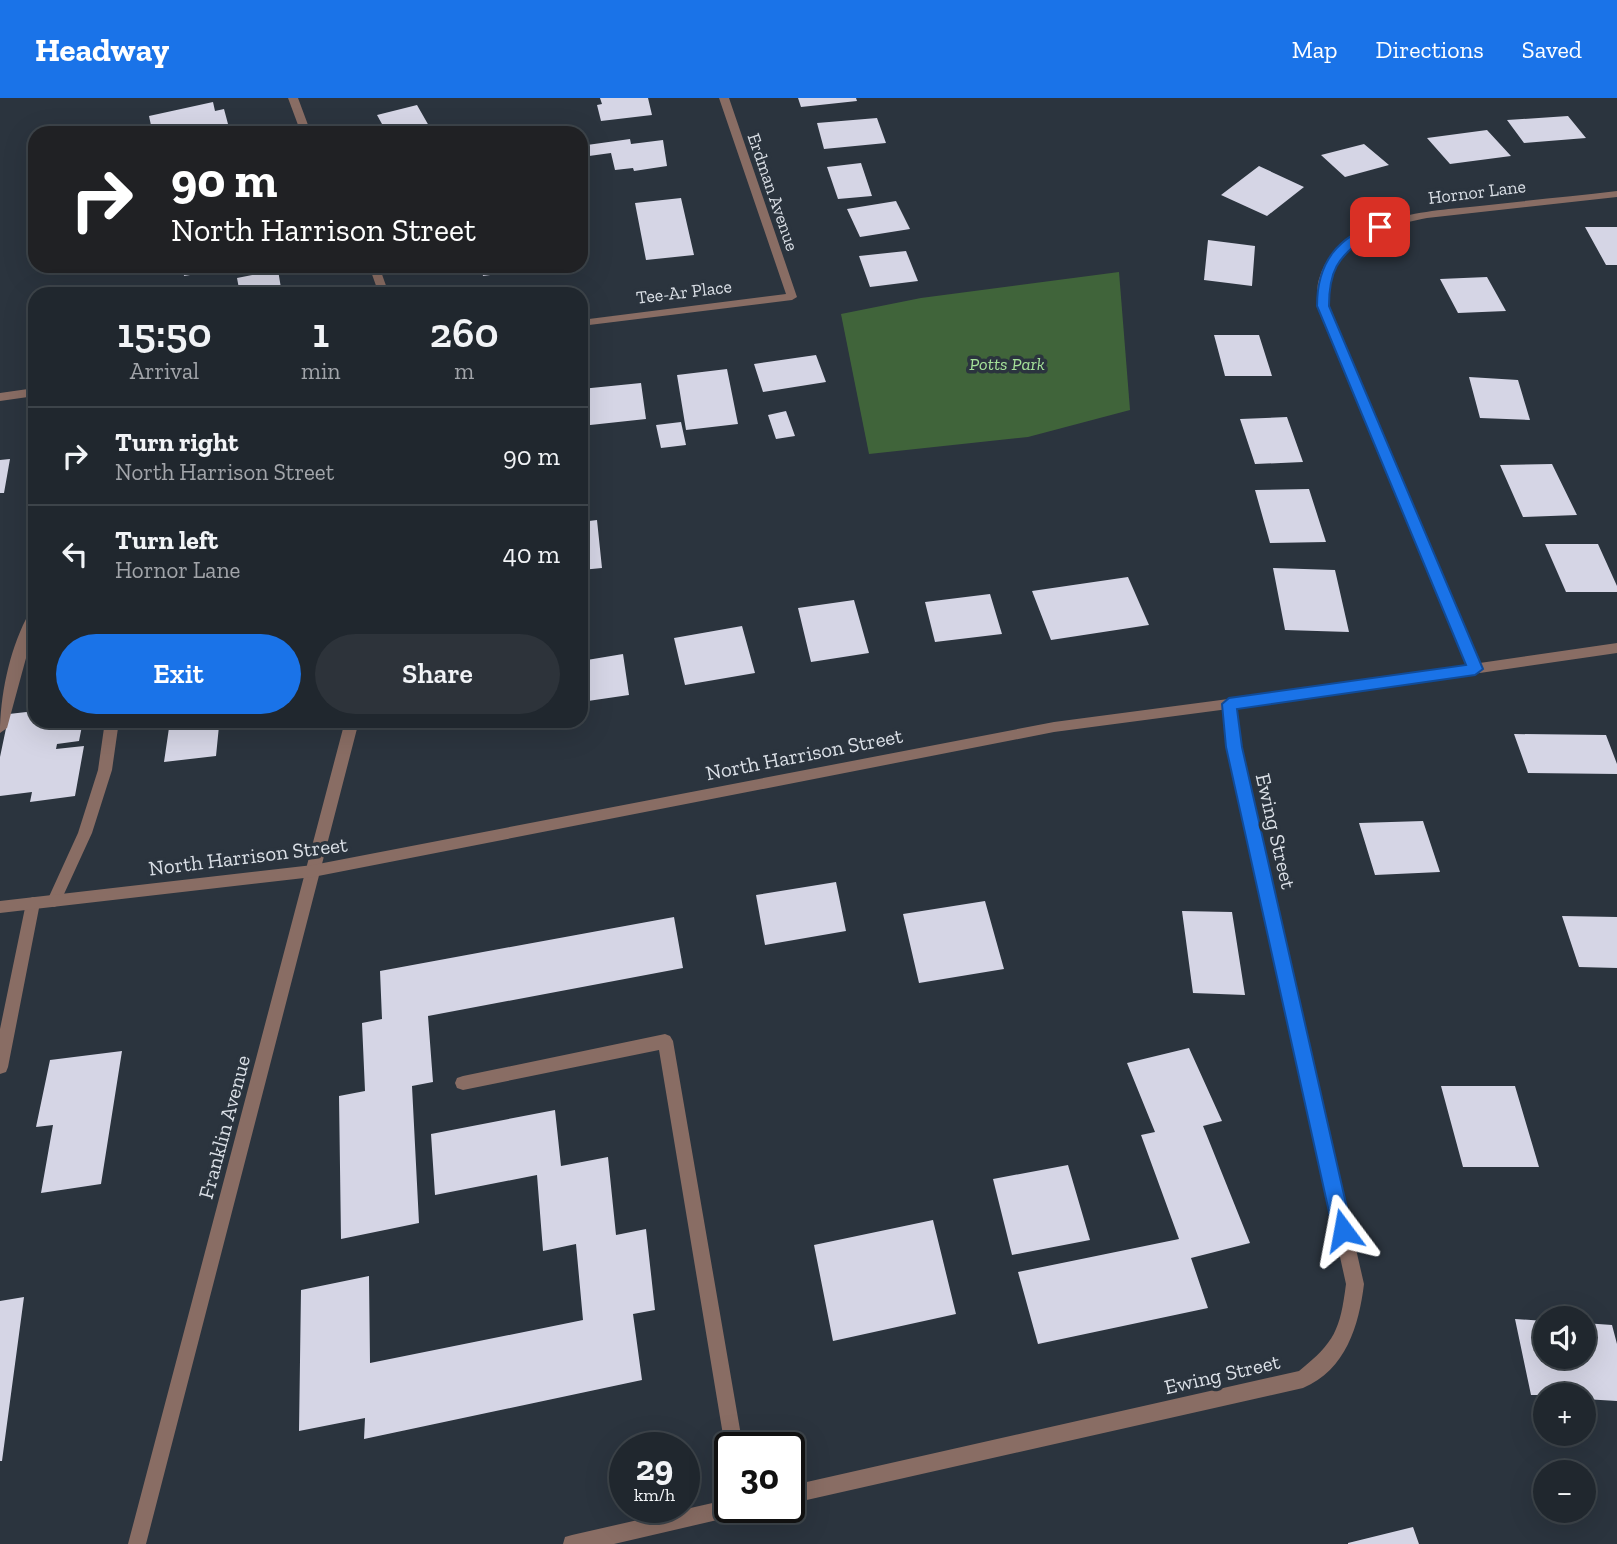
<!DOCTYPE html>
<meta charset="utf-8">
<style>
:root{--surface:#20272e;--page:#2d333a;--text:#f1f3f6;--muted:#a2a5aa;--line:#3d444a;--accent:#1a73e8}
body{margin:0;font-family:"Zilla Slab",serif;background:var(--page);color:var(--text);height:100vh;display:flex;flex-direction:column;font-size:26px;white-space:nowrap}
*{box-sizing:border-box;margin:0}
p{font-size:23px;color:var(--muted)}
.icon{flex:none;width:38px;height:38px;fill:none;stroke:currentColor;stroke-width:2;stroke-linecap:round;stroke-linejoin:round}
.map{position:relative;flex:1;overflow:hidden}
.sheet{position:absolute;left:28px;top:189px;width:560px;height:441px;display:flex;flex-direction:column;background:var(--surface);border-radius:21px;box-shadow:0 7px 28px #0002,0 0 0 2px var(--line)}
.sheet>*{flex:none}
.hud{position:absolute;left:28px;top:28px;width:560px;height:147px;border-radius:21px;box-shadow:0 7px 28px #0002,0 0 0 2px var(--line);background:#202124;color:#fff;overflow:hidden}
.fabs{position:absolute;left:1533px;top:1208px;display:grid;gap:14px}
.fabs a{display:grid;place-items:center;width:63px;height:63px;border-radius:50%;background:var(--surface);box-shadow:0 7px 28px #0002,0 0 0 2px var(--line);font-size:35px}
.speed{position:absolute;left:609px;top:1334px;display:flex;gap:14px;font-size:35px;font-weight:700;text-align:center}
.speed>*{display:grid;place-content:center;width:91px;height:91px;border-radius:50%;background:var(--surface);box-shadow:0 7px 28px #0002,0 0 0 2px var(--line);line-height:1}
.speed small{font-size:18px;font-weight:400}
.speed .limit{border:4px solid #111;border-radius:10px;background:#fff;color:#111}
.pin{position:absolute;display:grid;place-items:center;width:60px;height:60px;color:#fff;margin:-30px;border-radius:14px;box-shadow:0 4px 10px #0006}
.me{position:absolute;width:77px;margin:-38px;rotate:347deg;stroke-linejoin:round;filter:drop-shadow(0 0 5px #0008)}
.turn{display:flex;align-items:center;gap:24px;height:147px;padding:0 28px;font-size:32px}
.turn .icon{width:91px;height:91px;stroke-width:2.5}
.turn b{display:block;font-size:49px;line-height:60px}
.eta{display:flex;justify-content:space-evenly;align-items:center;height:119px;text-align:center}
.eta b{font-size:42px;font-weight:600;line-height:49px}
.cta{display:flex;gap:14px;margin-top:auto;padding:14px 28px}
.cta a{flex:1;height:80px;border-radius:42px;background:var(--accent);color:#fff;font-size:28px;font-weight:600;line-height:80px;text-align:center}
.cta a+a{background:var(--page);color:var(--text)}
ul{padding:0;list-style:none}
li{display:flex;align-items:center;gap:21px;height:98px;padding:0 28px;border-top:2px solid var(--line)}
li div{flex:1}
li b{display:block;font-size:26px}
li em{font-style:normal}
header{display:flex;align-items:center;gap:42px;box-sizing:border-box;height:98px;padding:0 35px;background:var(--accent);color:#fff}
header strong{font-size:33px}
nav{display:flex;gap:38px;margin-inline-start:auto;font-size:24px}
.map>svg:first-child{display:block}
.green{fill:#40643a}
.building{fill:#d5d5e5}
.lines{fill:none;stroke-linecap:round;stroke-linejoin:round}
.service{fill:#896d64;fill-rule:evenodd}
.minor{fill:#896d64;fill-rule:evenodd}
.tertiary{fill:#896d64;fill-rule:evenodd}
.route{fill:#1a73e8;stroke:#114b97;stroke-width:2}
.labels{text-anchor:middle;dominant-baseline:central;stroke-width:7;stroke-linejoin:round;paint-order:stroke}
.far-street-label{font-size:18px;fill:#dadfe6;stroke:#2b343e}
.far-park-label{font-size:18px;font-style:italic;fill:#a5e29a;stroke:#2b343e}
.street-label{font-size:21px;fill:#dadfe6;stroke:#2b343e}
</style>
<header>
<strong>Headway</strong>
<nav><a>Map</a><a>Directions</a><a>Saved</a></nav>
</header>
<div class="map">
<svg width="1617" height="1446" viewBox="0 0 1617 1446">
<rect width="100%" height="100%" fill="#2b343e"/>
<path class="green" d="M1119 174 1130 312 1028 339 869 356 841 216 921 200Z"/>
<path class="building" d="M600 0H648L652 17 601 23 597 7 602 6Z
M798 0H856L857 3 801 9Z
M213 4 215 13 224 11 228 26 184 35H177L175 27 152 32 149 18Z
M417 7 433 35H387L377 17Z
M1568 18 1586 40 1524 45 1507 22Z
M877 20 886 45 824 51 817 25Z
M1487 32 1511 58 1450 66 1427 40Z
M630 41 631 46 663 42 667 68 634 73 633 70 615 72 611 55 589 58 587 47Z
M1364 46 1389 67 1345 79 1321 57Z
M861 65 872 98 838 101 827 69Z
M1259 68 1304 89 1267 118 1221 97Z
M681 100 694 157 646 162 635 105Z
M896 103 910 131 860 139 847 111Z
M1585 129H1617V167H1606Z
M1208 142 1255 148 1252 188 1204 182Z
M906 153 918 183 870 189 859 158Z
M183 168H214V173L184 178Z
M481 168H518L519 173 483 178Z
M278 172 282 196H240L237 180Z
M1487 179 1506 213 1458 215 1440 181Z
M1214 237H1259L1272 278H1225Z
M816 257 826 284 763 294 754 266Z
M727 271 738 326 686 332 677 277Z
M1469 279 1518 282 1530 322 1480 320Z
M641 285 646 321 581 328V291Z
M786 313 795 338 776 341 768 317Z
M1287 319 1303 364 1255 366 1240 321Z
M681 324 686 347 661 350 656 327Z
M10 361 4 395H0V362Z
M1552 366 1577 417 1523 419 1500 367Z
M1309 391 1326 444 1270 445 1255 392Z
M597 422 602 470 581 472V424Z
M1545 446H1598L1617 488V494H1566Z
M1273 470 1335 472 1349 534 1285 532Z
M1128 479 1149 527 1051 542 1032 493Z
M990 496 1002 536 935 544 925 504Z
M854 502 869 555 811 564 798 510Z
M742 528 755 575 685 587 674 540Z
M623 556 629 597 581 604V563Z
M35 613V623H83L79 643 57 646 56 651 84 648 75 698 30 704 32 694 0 698V659L9 616Z
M170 623H231V627L219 628 216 658 164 664Z
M1514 636 1606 637 1617 666V676L1528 675Z
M1423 723 1440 774 1375 777 1359 725Z
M836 784 846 833 765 847 756 797Z
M985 803 1004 871 919 885 903 816Z
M1182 813 1232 814 1245 897 1193 895Z
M1562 818 1617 819V870L1579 869Z
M674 819 683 870 428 918 433 984 412 988 419 1125 341 1141 339 998 365 993 362 925 382 921 380 873Z
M1189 950 1222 1023 1203 1028 1250 1145 1191 1160 1208 1210 1038 1246 1018 1174 1179 1141 1141 1037 1155 1034 1127 965Z
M122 953 101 1086 41 1095 53 1027 36 1029 50 962Z
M1441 988H1515L1539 1069H1463Z
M555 1012 561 1068 608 1059 616 1137 646 1131 655 1212 633 1216 642 1282 364 1341 365 1320 299 1333 301 1192 369 1178 370 1265 583 1222 576 1146 543 1153 537 1077 435 1097 431 1036Z
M1068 1067 1090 1142 1012 1157 993 1081Z
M933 1122 956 1216 833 1243 814 1147Z
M24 1199 2 1363H0V1203Z
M1515 1221 1545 1223V1258H1584V1225L1612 1227 1617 1246V1303L1584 1301V1297H1531Z
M1413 1429 1419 1446H1348V1445Z"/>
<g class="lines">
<path class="service" d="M35 516V527L7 630 0 635C0 599 9 554 26 521Z
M105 623H119L112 672 92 735 59 807 54 809 49 807 47 803 78 735 98 672Z
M33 799 38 801 40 805 8 969 6 974 0 976V931L26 805 28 801Z
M665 936 670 938 673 943 743 1349H730V1356L725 1349 659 952 463 992 457 990 455 985 457 980 463 978Z"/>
<path class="minor" d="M288 0H298L311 35H301Z
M719 0H729L797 199 792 202 581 228V222L786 196Z
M1617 93V99L1427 120C1391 127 1333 141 1328 186 1327 193 1328 201 1328 208L1481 571 1475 576 1469 571 1318 208C1318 200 1316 190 1319 181 1338 115 1434 113 1489 107 1532 102 1574 98 1617 93Z
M369 168H379L389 196H379Z
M35 290V298L0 303V295Z
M1229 601 1236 606 1241 649 1364 1186C1359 1227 1346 1272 1303 1290L789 1406V1388L1299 1273C1335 1244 1340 1232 1346 1186L1227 649 1222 606Z
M345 623H359L146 1446H128Z
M730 1401V1409H745L743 1416 614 1446H563L565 1439 572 1437Z"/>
<path class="tertiary" d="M1617 545V555L1274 605 1054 634 313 779 0 815V803L313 767 1054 624 1274 595Z"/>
</g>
<path class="route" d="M1380 125 1386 129C1380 133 1373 135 1366 139 1337 159 1329 174 1329 208L1483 571 1475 577 1237 611 1242 649 1352 1132 1350 1139 1343 1142 1336 1139 1333 1132 1226 649 1222 606 1229 600 1466 567 1317 208C1317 165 1337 138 1380 125Z"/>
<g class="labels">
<g class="far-street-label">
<text transform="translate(773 94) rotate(71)">Erdman Avenue</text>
<text transform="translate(1477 94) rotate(-7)">Hornor Lane</text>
<text transform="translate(684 194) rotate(-7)">Tee-Ar Place</text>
</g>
<g class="far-park-label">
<text x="1007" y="266">Potts Park</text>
</g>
<g class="street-label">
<text transform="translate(804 656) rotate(-11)">North Harrison Street</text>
<text transform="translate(1276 733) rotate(77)">Ewing Street</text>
<text transform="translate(248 758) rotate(-7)">North Harrison Street</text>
<text transform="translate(224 1029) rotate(-75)">Franklin Avenue</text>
<text transform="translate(1222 1276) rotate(-13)">Ewing Street</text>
</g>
</g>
</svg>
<div class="fabs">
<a><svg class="icon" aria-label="sound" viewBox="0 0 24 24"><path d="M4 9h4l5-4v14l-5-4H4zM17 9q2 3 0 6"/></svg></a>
<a>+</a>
<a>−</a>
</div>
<div class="speed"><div>29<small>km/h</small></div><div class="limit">30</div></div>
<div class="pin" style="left:1380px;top:129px;background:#d93025"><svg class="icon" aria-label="arrive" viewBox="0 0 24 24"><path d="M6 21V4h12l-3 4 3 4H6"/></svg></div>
<svg class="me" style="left:1343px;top:1132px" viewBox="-20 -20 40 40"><path d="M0-17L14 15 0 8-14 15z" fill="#1a73e8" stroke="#fff" stroke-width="4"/></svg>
<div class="hud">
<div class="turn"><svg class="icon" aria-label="right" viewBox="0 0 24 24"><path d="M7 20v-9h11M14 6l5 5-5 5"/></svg><div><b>90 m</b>North Harrison Street</div></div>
</div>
<section class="sheet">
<div class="eta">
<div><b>15:50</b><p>Arrival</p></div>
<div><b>1</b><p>min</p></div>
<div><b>260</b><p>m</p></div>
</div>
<ul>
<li><svg class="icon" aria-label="right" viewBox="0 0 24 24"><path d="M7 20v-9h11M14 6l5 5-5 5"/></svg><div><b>Turn right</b><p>North Harrison Street</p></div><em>90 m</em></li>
<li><svg class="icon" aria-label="left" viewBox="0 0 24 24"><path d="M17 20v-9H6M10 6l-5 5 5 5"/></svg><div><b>Turn left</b><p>Hornor Lane</p></div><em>40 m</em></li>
</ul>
<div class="cta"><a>Exit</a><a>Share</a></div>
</section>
</div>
